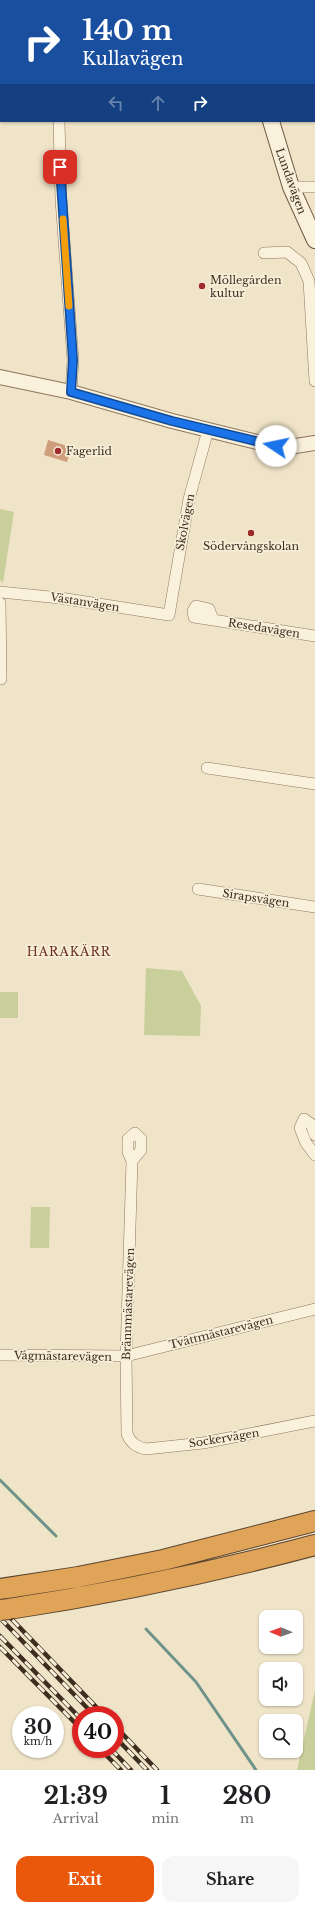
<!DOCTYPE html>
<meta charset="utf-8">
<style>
:root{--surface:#fff;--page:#f6f6f6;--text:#202124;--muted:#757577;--accent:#ea580c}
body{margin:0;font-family:"Libre Baskerville",serif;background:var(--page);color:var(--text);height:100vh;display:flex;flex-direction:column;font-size:15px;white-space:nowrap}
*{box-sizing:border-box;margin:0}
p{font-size:13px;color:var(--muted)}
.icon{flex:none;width:22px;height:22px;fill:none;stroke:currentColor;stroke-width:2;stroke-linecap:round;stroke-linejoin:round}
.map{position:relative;height:1770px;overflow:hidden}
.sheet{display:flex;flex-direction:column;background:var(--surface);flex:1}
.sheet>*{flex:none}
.banner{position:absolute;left:0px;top:0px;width:315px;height:122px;box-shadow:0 1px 3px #0004;background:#1a4fa0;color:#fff;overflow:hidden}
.needle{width:26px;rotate:271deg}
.fabs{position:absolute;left:259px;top:1610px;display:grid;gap:8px}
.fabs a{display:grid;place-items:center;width:44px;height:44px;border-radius:8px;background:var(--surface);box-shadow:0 1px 3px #0004;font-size:20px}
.speed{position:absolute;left:12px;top:1706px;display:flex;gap:8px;font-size:20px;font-weight:700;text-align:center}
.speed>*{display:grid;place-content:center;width:52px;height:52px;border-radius:50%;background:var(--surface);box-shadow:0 1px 3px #0004;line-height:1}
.speed small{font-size:10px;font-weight:400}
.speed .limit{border:6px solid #d22;background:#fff;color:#111}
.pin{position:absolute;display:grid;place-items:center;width:34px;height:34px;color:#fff;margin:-17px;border-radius:8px;box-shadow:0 2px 6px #0006}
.me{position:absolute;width:44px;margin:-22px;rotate:281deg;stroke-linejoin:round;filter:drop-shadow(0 0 3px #0008)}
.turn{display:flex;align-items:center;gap:14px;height:84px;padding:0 16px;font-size:18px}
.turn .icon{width:52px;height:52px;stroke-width:2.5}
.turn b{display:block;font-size:28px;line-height:34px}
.lanes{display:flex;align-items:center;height:38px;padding:0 16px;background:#0003;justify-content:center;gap:20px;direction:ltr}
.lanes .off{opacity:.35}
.eta{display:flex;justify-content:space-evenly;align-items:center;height:68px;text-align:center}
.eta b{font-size:24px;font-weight:800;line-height:28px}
.action{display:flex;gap:8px;margin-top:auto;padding:8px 16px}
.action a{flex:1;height:46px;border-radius:12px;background:var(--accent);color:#fff;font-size:16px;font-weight:800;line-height:46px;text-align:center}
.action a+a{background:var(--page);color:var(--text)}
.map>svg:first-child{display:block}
.green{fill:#c9cf9b}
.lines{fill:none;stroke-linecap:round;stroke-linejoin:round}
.stream{stroke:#6f938a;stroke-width:3}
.building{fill:#cf9f7d}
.minor-casing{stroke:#8d765c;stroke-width:12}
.tertiary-casing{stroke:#8d765c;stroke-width:16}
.secondary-casing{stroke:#6f573f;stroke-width:18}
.motorway-casing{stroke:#5b4430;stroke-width:22}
.minor{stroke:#faf1dc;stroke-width:11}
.tertiary{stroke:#faf1dc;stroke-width:14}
.secondary{stroke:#faf1dc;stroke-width:16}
.motorway{stroke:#e0a458;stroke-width:20}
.rail-casing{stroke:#3d2e20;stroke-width:4.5}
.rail{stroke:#f7eed8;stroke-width:3;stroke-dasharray:9;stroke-linecap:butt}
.motorway-bridge-casing{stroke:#5b4430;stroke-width:22;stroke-linecap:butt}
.motorway-bridge{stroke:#e0a458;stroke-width:20}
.route-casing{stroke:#114b97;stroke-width:10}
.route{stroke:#1a73e8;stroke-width:7}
.slow{stroke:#f59e0b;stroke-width:7}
.poi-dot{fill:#9e2a2b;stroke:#f7eed8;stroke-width:1.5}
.labels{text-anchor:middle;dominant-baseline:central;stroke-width:3.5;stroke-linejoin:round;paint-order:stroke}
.street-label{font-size:11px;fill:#3d2e20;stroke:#f7eed8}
.poi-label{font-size:11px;fill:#3d2e20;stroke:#f7eed8;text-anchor:start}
.neighbourhood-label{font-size:12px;letter-spacing:1px;fill:#6b2e1e;stroke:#f7eed8}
</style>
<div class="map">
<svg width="315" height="1770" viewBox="0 0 315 1770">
<rect width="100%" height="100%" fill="#f0e4c8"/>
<path class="green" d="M0 509 14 512 3 583 0 580Z
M146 968 182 971 201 1006 200 1036 144 1035Z
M0 992H18V1018H0Z
M31 1207H50L49 1248H30Z
M315 1690V1770H297Z"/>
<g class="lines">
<path class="stream" d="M0 1480 56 1536
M146 1629 196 1682 256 1770"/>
</g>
<path class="building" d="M48 440 71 447 67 462 44 455Z"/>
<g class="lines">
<defs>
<path id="minor" d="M314 41H315
M59 121 61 199 73 360 71 392
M291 187H315
M264 253 287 252 301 263 309 281 315 381
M0 592 60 598 169 615 189 499 208 430
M0 603 1 679
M213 620 209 609 196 606 193 611 194 617 315 636
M207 768 315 784
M198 889 315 907
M315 1135 311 1124 304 1119 300 1128 306 1143 315 1155
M132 1161 128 1152V1139L135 1133 141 1139V1150L132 1161 126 1356 127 1434C131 1443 136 1447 146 1449L203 1443 315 1421
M0 1355 126 1356 315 1309"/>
<path id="tertiary" d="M0 377 71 392 172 421 261 443 289 447 315 443"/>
<path id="secondary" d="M234 0V1
M271 121 291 187 315 240"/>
<path id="motorway" d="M0 1589 78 1577 163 1560 315 1521
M9 1609C113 1593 214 1572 315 1545"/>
</defs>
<use href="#minor" class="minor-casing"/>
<use href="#tertiary" class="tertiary-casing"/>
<use href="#secondary" class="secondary-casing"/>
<use href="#motorway" class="motorway-casing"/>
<use href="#minor" class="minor"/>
<use href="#tertiary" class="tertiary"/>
<use href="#secondary" class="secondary"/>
<use href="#motorway" class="motorway"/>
<defs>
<path id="rail" d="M0 1607 104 1715
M0 1618 94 1715
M0 1636 81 1719
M0 1647 81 1729
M115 1726 157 1770
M115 1737 147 1770
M100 1749 121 1770
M111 1749 131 1770"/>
</defs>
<use href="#rail" class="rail-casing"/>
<use href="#rail" class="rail"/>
<defs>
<path id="motorway-bridge" d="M0 1610 9 1609"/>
</defs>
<use href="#motorway-bridge" class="motorway-bridge-casing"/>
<use href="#motorway-bridge" class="motorway-bridge"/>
</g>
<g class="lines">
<defs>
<path id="route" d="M60 167 73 360 71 392 172 421 276 446"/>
</defs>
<use href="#route" class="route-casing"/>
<use href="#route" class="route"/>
<path class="slow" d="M63 219 69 306"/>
</g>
<g class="poi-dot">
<circle cx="202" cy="286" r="4"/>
<circle cx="58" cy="451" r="4"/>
<circle cx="251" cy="533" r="4"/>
</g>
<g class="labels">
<g class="street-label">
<text transform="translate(291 181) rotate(70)">Lundavägen</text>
<text transform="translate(185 522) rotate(-79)">Skolvägen</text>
<text transform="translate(85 602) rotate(9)">Västanvägen</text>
<text transform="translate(264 628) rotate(9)">Resedavägen</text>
<text transform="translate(256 898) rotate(9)">Sirapsvägen</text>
<text transform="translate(128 1304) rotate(-88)">Brännmästarevägen</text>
<text transform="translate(221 1332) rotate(-14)">Tvättmästarevägen</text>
<text transform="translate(63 1356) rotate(1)">Vågmästarevägen</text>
<text transform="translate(224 1438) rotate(-9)">Sockervägen</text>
</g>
<g class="poi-label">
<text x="210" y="280">Möllegården<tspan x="210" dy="13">kultur</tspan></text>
<text x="66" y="451">Fagerlid</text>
<text x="251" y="546" text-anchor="middle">Södervångskolan</text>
</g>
<g class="neighbourhood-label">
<text x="69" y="951">HARAKÄRR</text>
</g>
</g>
</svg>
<div class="fabs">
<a><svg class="needle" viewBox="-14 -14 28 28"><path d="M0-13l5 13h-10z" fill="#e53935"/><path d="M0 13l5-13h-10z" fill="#757577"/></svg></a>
<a><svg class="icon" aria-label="sound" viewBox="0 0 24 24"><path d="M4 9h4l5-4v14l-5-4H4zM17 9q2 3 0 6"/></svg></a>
<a><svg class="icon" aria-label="search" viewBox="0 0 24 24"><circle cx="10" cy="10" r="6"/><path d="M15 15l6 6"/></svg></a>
</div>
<div class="speed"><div>30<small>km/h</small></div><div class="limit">40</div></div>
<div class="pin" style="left:60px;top:167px;background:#d93025"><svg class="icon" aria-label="arrive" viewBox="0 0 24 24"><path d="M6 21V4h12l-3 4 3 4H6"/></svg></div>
<svg class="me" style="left:276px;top:446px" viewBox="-20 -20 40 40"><circle r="19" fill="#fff"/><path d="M0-13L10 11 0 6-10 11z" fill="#1a73e8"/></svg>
<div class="banner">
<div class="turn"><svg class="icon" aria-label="right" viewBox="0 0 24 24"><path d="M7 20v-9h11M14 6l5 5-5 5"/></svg><div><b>140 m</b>Kullavägen</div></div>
<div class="lanes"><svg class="icon off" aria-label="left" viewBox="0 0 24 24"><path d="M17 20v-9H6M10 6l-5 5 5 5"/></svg><svg class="icon off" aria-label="ahead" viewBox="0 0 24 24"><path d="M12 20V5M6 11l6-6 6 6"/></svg><svg class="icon" aria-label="right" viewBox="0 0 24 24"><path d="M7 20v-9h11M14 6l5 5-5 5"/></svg></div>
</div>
</div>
<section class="sheet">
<div class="eta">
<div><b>21:39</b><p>Arrival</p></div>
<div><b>1</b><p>min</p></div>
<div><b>280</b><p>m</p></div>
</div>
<div class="action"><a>Exit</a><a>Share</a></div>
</section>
